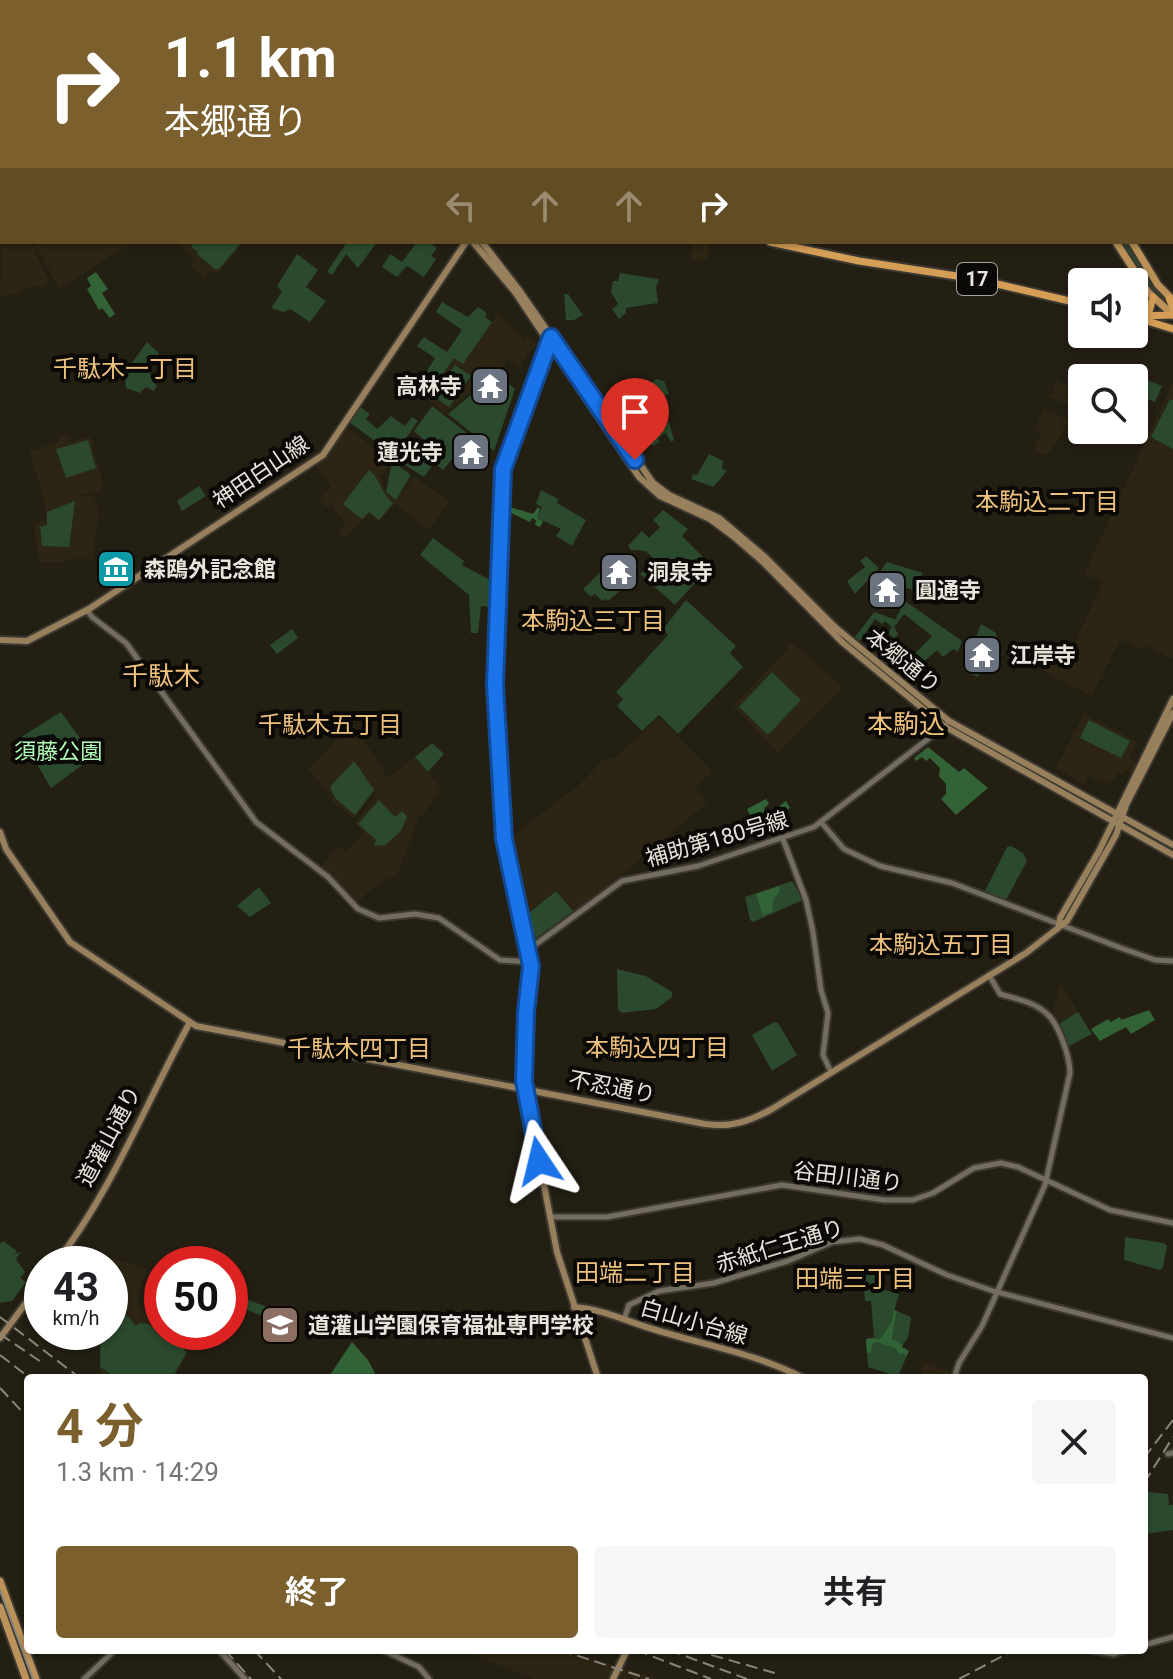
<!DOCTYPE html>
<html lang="ja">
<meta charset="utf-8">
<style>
:root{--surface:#fff;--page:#f6f6f6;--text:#202124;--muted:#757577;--accent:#7b5f2d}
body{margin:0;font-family:Roboto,"Noto Sans JP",sans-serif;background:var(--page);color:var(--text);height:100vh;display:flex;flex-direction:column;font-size:30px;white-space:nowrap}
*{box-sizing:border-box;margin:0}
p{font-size:26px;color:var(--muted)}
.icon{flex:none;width:44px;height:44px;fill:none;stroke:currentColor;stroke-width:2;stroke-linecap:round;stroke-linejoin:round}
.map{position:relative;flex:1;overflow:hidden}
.details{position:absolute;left:24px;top:1374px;width:1124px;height:280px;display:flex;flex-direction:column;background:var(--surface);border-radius:8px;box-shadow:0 2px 6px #0004}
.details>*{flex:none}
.hud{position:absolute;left:0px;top:0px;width:1174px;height:244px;box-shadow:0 2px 6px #0004;background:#7b5f2d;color:#fff;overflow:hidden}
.tools{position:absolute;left:1068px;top:268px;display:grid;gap:16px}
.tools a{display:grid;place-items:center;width:80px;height:80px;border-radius:8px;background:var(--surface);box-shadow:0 2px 6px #0004;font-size:40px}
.speed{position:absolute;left:24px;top:1246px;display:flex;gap:16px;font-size:40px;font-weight:700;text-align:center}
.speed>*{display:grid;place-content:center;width:104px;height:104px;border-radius:50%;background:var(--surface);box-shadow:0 2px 6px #0004;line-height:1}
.speed small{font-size:20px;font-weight:400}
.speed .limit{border:12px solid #d22;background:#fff;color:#111}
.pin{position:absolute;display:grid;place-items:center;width:68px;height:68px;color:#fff;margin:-82px -34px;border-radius:50% 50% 50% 0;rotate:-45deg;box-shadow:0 0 8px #0007}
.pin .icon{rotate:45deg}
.me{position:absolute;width:88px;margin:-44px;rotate:350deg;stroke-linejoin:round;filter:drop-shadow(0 0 6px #0008)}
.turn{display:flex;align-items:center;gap:28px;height:168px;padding:0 32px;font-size:36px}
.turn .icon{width:104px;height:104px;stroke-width:2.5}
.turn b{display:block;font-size:56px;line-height:68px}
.lanes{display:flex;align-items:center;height:76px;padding:0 32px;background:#0003;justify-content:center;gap:40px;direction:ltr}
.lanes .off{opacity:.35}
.round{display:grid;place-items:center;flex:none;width:84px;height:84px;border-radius:8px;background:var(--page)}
.head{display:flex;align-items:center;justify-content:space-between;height:136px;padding:0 32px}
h1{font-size:48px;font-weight:700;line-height:60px;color:var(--accent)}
.primary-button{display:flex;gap:16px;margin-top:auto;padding:16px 32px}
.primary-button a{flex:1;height:92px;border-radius:8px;background:var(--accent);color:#fff;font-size:32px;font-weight:700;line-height:92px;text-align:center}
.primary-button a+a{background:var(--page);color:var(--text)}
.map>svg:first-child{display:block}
.built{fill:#2c2513}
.green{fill:#2a492d}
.forest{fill:#316337}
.water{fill:#050f12}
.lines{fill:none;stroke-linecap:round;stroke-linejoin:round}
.tertiary-casing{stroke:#3d3932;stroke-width:9}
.secondary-casing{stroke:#3d3932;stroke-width:10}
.primary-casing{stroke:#3d3932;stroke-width:11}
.trunk-casing{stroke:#3d3932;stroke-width:11}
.tertiary{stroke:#736d5f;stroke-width:5}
.secondary{stroke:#97805b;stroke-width:6}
.primary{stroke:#bc9258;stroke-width:7}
.trunk{stroke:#d49e56;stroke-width:7}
.tram{stroke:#8a867c;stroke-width:2}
.rail{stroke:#8a867c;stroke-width:2;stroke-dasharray:12 6;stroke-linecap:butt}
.route-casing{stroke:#114b97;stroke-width:20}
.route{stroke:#1a73e8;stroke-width:14}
.labels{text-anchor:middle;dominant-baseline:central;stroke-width:8;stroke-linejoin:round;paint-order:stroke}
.shield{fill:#0b0905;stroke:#a6a29c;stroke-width:2}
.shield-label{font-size:20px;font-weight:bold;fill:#e8e4dc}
.poi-label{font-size:22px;font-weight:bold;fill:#e8e4dc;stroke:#0b0905;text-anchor:start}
.street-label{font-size:22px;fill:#e8e4dc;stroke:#0b0905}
.park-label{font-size:22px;fill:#affab5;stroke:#0b0905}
.neighbourhood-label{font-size:24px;fill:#eec17d;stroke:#0b0905}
.quarter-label{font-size:26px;fill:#eec17d;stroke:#0b0905}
</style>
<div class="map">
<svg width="1173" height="1679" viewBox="0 0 1173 1679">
<rect width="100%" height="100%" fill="#241f13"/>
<path class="built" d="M2 234V242H30L33 248 37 245 36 242H133L59 289 38 248 34 251 50 282 40 288 34 285 17 293 0 297Z
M177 242H243L218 274 210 271 204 278 189 265 194 258Z
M693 242H710L707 261H691Z
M498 313 524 340 528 337 538 345 527 354 520 368 508 359 501 369 490 370 475 388 445 414 427 398 454 358 464 363Z
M1056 381 1082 390V395L1077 393 1070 396 1067 404 1049 397Z
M1173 382V659L1143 645 1141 649 1120 640 1091 696 1040 669 1047 653 1066 661 1103 582 1084 574Z
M1043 409 1070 420 1047 456 1034 451 1041 432 1035 429Z
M347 428 390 459 387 465 389 467 381 476 385 492 396 500 414 476 449 501 429 530 395 504 379 522 371 515 359 523 346 539 339 533 345 524 331 504 326 507 318 499 331 487 315 464 328 455Z
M66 433 70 442 90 436 102 479 101 491 78 496H94L99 510 93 559H66L63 563 39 562 34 524 46 521 45 501 29 452 59 442V437Z
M789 642 794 644 843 688 778 753 733 706 786 651Z
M1084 714 1138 742 1129 758 1137 763 1132 773 1125 770 1122 775 1118 773 1111 783 1103 779 1101 782 1089 776 1084 784 1056 768Z
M659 718 713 772 695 787 707 803 625 872 574 911 556 890 527 914 510 838 580 784 603 760 615 758Z
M353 723 388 778 415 757 441 788 422 816 420 815 397 875 376 885 358 902 322 866 338 846 346 853 364 832 355 823 377 793 374 792 354 819 332 801 328 791 308 770Z
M1063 986 1078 1012 1058 1022 1053 1011 1059 987Z
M80 1248 147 1269 137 1300 140 1308 162 1332 188 1352 174 1378H109L100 1372V1332H110V1264H68Z
M153 1270 162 1273V1321L144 1302Z
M924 1362 950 1371 948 1375 945 1374 943 1378H919Z
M462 1650H564L660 1679H534Z"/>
<path class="green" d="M195 242H242L219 269H215L197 254 198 252 191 247Z
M347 242H377L358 268 346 254 332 275 327 272Z
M417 242H429L437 248 431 256 436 259 424 277 407 266 397 277 382 267 390 254 402 262Z
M1120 242H1127L1153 287 1165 300 1163 302 1150 288Z
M297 254 318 270 306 287 326 301 310 322 290 309 284 312 271 308 282 292 277 286Z
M620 273 659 279 656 287 658 303 626 308V313L619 319 612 309 618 304 611 292 613 281H618Z
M564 294H568L583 315 574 320H566Z
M442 302 468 317 478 307 487 313 485 317 492 322 463 364 454 358 427 398 415 390 435 358 417 346 424 337 447 352 462 330 436 312Z
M147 342 159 353C149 363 146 376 157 386L154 391 146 387 140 393 126 388 125 377 120 367 122 364 128 368Z
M455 365 471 376 449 407 433 396Z
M1134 375 1162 386 1155 402 1134 393Z
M657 379 664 381 669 394 644 404 637 390Z
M507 382 515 389 494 451 448 414 473 393 488 403Z
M1170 399 1173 400V449L1151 437Z
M432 406 471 436 443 470 434 463 424 477 405 465 424 440 414 431Z
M360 407 370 414 366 419 377 429 391 416 405 426 412 417 418 421 394 455 349 422Z
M669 422 674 440 671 442 666 433 658 438 660 442 652 446 646 437Z
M88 440 96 468 66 478 56 449Z
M709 454 723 461 722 468 727 471 713 487 691 479 693 474 697 475Z
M392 461 411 475 396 500 386 492Z
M369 470C381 479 380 492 393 503L379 520 369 512 362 519 343 504Z
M199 486 206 496 182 511 177 501Z
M541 490 558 499 557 503 586 520 572 546 556 536 561 529 537 518 542 507 536 504Z
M75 501 69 547 42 546 40 527 47 525V512Z
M663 510 688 529 682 536 711 565 675 605 640 574 655 560 646 551 631 550 628 546 642 531 649 538 660 527 653 520Z
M433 538 464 561 462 565 492 581 491 607 481 606 478 633H471L469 595 420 555Z
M866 556 879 568 855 594 847 581 865 567 860 561Z
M611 562 615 565 608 577 621 590 608 601 605 599 602 601 595 594 591 597 583 589Z
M887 562 923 573 913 590 907 588 904 592 874 579Z
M686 600 736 646 730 653 743 667 678 734 659 715 642 731 617 706 623 699 616 692 668 635 663 629Z
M905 601 962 641 958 652 953 649 943 657 937 650 919 666 911 658 932 636 904 614 894 627 898 634 895 639 888 633 892 627 885 621 882 624 875 619 860 641 855 637 874 612 897 620 896 618Z
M981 624 996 633 997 637 986 651 988 653 983 663 985 666 977 677 963 669Z
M292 629 298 638 277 654 270 645Z
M772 672 801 700 768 735 739 707Z
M61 712 88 749 85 763 51 788 21 737Z
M1089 720 1130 741 1121 758 1080 738Z
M432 743 444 754 428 772 415 757Z
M354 761 374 790 355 815 335 798 330 787Z
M379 800 395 817 402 811 407 817 401 831 384 846 374 845 376 840 358 824Z
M1011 846 1024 854 1027 861 1007 898 1003 900 985 891 1007 847Z
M792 881 802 898 801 901 753 922 750 920 745 897Z
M259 887 271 903 250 917 237 906Z
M556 891 573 911 536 938 534 935 530 938 524 917Z
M617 969 646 976 672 992V997L656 1009 622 1013 618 1010Z
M1078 1012 1092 1034 1069 1046 1060 1023Z
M774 1022 778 1023 797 1055 772 1071 752 1035Z
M1125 1237 1164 1243 1167 1246 1163 1267 1160 1270 1124 1260Z
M3 1241 17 1251 15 1254 21 1252 16 1259 25 1272 20 1278 26 1282 12 1301 0 1303V1244Z
M862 1270H880L878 1288 899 1294 891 1322 881 1337 909 1351 899 1374 895 1376 868 1367 866 1339 874 1337 871 1301H865Z
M230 1294 277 1310 276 1315 265 1312 263 1316 231 1304Z
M897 1311 911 1317 908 1338 903 1344 892 1339Z
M124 1312 136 1326 140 1323 148 1324 184 1349 186 1354 172 1378H116L100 1367 101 1333 110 1332V1325Z
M1149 1492 1168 1494 1169 1505H1173V1530L1146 1534 1144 1503Z"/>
<path class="forest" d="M96 272 108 289 102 293 115 314 110 318 102 308 99 310 87 289 91 286 87 278Z
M507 506 533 514 538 507 540 509 537 518 543 521 540 527 535 525 536 520 532 518 530 522 507 511Z
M928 747 959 772 964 768 988 788 956 815 941 799 946 794V784L939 776 940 768 930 758 926 761 922 757 916 761 914 758Z
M766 799 769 804 764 808 768 815 786 801 790 808 767 821 762 814 752 819 747 809Z
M780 886 779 893 774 898 772 912 763 916 756 894Z
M1149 1010 1155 1020 1131 1034 1126 1027 1100 1041 1091 1029 1108 1019 1111 1022 1120 1017 1121 1020Z
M894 1310 897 1311 892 1339 903 1344 902 1347 909 1351 906 1357 904 1353 900 1354 895 1348 877 1342 872 1344 871 1353H867L866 1339H880L891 1322Z
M352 1342 368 1360 375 1373 372 1378H328Z"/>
<path class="water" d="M54 734 66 752 53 760H49L34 739 38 736Z"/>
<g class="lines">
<defs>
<path id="tertiary" d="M0 228 2 226
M87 610 92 617 126 643 256 822 328 877 358 909 379 918 415 914 439 918 500 960 530 962
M821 822 844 849 880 866 952 883 1121 948 1155 960 1173 961
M783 839 806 900 813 932 821 990 828 1013 823 1055 831 1072
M528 950 622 881 698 866 814 827 946 725
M550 1217H607L782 1185 884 1200H913L933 1193 974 1168 1001 1163 1018 1167 1110 1210 1173 1223
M624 1319 629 1305 659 1291 714 1283 788 1261 832 1242 860 1239 883 1245 947 1275 993 1291 1173 1338
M954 1378 959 1363 982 1326 1045 1185 1070 1073C1070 1058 1059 1024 1047 1014 1035 1002 1016 999 1000 994L989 975
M1168 1454 1173 1453
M1144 1645 1173 1637
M219 1650 245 1679
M383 1650 419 1667 429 1679
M1089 1650 1114 1654 1126 1650
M84 1679 115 1650"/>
<path id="secondary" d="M97 0 99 2
M107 0 110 2
M473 242 515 292 639 477 660 496 710 519 733 536 763 562 842 642 944 726 1173 855
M482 242 519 290 653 483 669 495 719 518 765 557 836 628 949 721 1173 845
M551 337 503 469 495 685 497 728 504 839 531 966 526 1012 525 1088 557 1252 598 1378
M0 640 27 641 89 609 323 455 466 242
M0 832 6 849 70 942 196 1026 705 1124C731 1128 750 1121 772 1109L1026 953 1067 921 1116 835 1126 805 1173 713
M1059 926 1060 918 1099 851 1173 699
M55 1264C111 1193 147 1101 190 1022
M574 1307C603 1309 628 1322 656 1330 705 1345 757 1354 803 1378
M0 1338 42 1281
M613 1679 627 1650"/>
<path id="primary" d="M525 0 526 2
M810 0 814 2
M837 0 841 2
M1116 242 1148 292 1173 315
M1132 242 1158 285 1173 300
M0 1581 36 1679
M0 1607 26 1679"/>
<path id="trunk" d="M371 0 374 2
M770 242 859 261 976 279 1082 304
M1169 298 1173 308
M1143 315 1149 312 1153 297
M1140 316 1173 315
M1134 317 1173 329"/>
</defs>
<use href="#tertiary" class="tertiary-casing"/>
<use href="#secondary" class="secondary-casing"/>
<use href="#primary" class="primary-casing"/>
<use href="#trunk" class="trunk-casing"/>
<use href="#tertiary" class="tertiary"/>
<use href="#secondary" class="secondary"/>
<use href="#primary" class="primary"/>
<use href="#trunk" class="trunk"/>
<path class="tram" d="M0 1590 33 1679"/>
<path class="rail" d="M0 1317 80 1378
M0 1334 44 1364
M0 1355 30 1378
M0 1388 28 1418
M1144 1458 1173 1420
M1144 1483 1173 1437
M225 1650 251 1679
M254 1650 281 1679
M560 1650 649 1679
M636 1650 711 1679
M669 1650 747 1679
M694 1650 778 1674
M959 1679 1014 1650"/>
</g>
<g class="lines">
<defs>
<path id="route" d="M539 1161 524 1081 526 1012 531 966 504 839 495 685 503 469 551 337 635 460"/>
</defs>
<use href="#route" class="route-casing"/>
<use href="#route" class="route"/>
</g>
<defs>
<symbol id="temple-square" viewBox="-11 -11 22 22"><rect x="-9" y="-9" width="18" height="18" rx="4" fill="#6b7280" stroke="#0b0905"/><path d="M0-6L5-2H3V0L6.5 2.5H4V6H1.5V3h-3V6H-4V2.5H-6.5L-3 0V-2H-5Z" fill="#fff"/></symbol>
<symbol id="museum-square" viewBox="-11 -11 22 22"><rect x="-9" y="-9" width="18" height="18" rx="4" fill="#0f9aa8" stroke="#0b0905"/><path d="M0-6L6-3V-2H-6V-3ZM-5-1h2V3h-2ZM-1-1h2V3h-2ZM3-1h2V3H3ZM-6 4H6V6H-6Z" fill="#fff"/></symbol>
<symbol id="university-square" viewBox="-11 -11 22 22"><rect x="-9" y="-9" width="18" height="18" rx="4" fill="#8d6e63" stroke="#0b0905"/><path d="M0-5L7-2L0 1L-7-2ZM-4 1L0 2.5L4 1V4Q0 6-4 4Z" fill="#fff"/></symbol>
</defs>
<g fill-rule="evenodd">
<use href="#temple-square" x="468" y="364" width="44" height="44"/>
<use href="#temple-square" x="449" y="430" width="44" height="44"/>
<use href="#museum-square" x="94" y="547" width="44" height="44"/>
<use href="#temple-square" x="597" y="550" width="44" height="44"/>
<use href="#temple-square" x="865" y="568" width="44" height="44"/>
<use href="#temple-square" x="960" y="633" width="44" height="44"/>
<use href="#university-square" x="258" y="1303" width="44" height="44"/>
</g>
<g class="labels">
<rect class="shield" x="957" y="263" width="40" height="32" rx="6"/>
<g class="shield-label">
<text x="977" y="279">17</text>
</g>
<g class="poi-label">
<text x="462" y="386" text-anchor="end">高林寺</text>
<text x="443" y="452" text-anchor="end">蓮光寺</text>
<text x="144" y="569">森鴎外記念館</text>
<text x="647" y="572">洞泉寺</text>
<text x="915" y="590">圓通寺</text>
<text x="1010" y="655">江岸寺</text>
<text x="308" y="1325">道灌山学園保育福祉専門学校</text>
</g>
<g class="street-label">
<text transform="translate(261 472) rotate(-34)">神田白山線</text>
<text transform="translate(903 661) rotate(39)">本郷通り</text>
<text transform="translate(717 839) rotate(-16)">補助第180号線</text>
<text transform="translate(612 1087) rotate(11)">不忍通り</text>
<text transform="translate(109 1136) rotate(-62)">道灌山通り</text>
<text transform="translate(848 1177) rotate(7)">谷田川通り</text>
<text transform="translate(780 1246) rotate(-17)">赤紙仁王通り</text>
<text transform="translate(694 1322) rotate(16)">白山小台線</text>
</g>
<g class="park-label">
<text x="58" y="751">須藤公園</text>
</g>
<g class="neighbourhood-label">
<text x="125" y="369">千駄木一丁目</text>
<text x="1047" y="502">本駒込二丁目</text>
<text x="593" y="621">本駒込三丁目</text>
<text x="330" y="725">千駄木五丁目</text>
<text x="941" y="945">本駒込五丁目</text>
<text x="657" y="1048">本駒込四丁目</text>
<text x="359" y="1049">千駄木四丁目</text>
<text x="635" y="1273">田端二丁目</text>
<text x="855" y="1279">田端三丁目</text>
</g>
<g class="quarter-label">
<text x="161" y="676">千駄木</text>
<text x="906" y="724">本駒込</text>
</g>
</g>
</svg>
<div class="tools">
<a><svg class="icon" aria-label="sound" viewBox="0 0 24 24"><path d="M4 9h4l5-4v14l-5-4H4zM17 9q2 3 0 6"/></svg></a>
<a><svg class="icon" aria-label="search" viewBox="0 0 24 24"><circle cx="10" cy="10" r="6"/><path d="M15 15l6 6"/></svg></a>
</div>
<div class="speed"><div>43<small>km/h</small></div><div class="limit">50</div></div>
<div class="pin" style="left:635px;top:460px;background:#d93025"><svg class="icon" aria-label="arrive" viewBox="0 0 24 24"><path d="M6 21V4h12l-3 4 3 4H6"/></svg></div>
<svg class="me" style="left:539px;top:1161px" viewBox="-20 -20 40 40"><path d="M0-17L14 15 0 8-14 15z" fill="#1a73e8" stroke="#fff" stroke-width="4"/></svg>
<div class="hud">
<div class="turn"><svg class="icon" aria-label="right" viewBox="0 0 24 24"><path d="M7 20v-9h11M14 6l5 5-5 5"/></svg><div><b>1.1 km</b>本郷通り</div></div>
<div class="lanes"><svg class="icon off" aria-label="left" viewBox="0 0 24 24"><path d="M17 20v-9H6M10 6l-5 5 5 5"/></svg><svg class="icon off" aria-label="ahead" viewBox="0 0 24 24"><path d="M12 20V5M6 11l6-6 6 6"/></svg><svg class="icon off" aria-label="ahead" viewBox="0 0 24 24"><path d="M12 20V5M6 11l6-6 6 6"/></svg><svg class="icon" aria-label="right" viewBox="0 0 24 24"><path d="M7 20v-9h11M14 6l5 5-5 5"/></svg></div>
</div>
<section class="details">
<div class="head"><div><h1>4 分</h1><p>1.3 km · 14:29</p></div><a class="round"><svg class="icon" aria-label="close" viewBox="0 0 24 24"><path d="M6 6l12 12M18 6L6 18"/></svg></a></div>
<div class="primary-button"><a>終了</a><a>共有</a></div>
</section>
</div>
